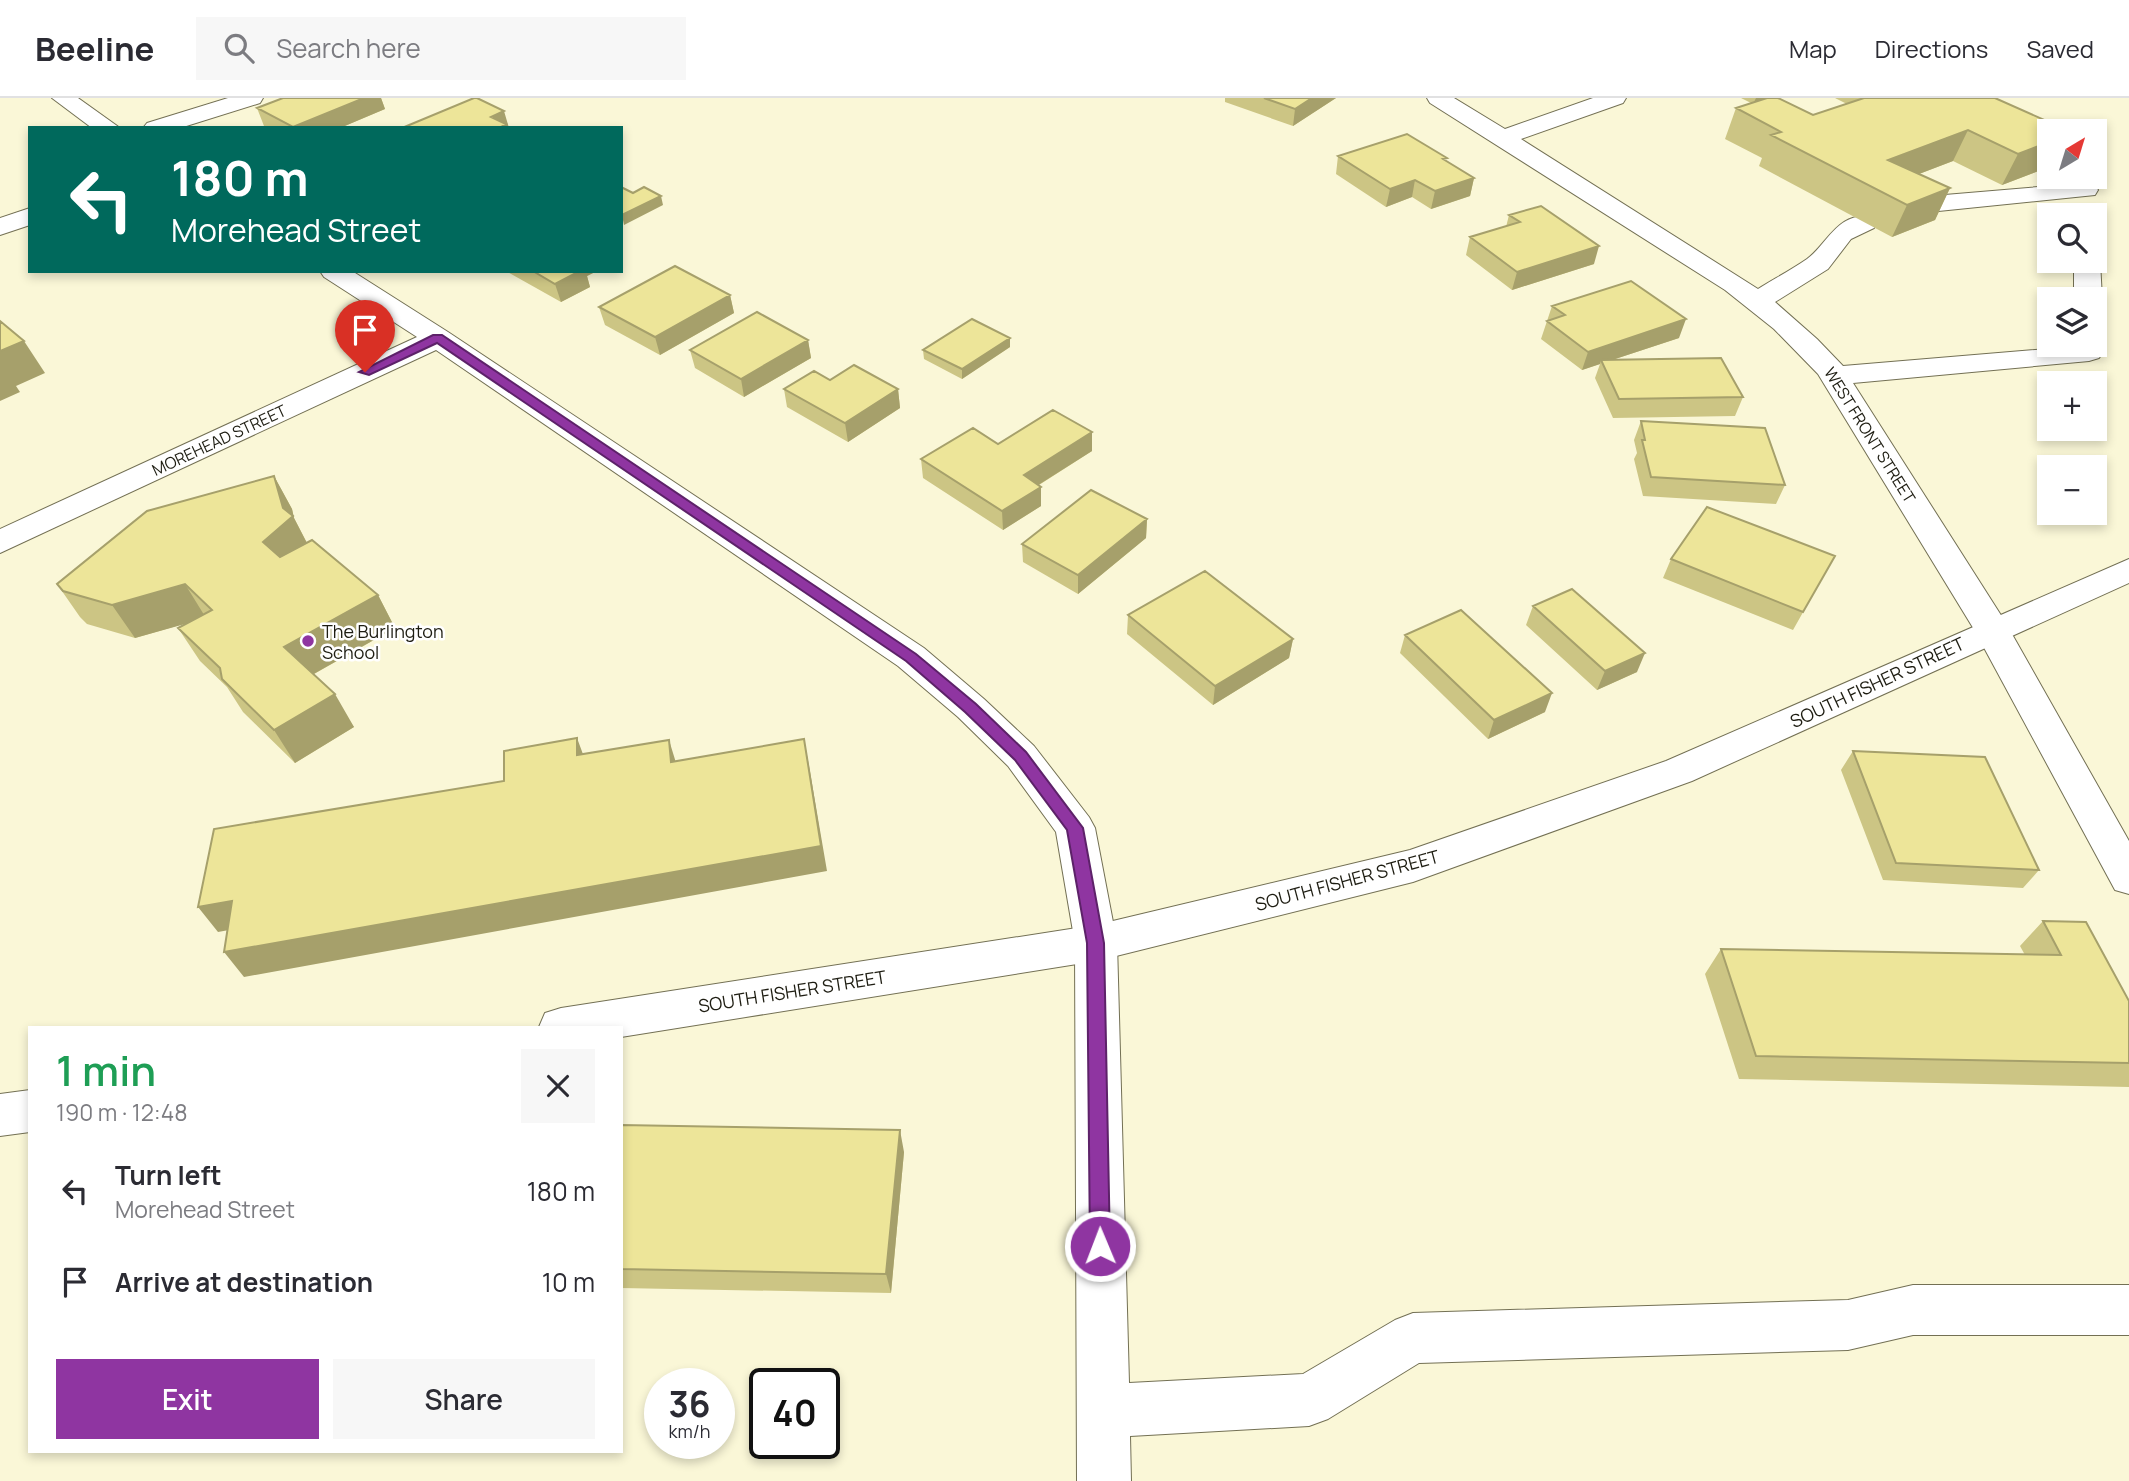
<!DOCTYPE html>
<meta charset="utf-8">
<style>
:root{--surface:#fff;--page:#f7f7f7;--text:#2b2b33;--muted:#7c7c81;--line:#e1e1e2;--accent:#8f35a1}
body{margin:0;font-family:Manrope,sans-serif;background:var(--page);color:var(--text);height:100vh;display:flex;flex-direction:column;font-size:26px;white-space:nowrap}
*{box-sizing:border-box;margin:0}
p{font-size:23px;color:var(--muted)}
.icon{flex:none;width:38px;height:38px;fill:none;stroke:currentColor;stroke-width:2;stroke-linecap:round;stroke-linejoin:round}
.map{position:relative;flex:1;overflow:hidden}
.panel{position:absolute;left:28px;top:928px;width:595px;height:427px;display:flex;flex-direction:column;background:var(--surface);border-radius:0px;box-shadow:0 4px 10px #0003}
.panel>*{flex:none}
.guide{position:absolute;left:28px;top:28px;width:595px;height:147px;border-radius:0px;box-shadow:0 4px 10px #0003;background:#00695c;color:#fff;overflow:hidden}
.needle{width:46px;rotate:38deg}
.buttons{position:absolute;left:2037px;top:21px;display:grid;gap:14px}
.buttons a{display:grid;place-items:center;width:70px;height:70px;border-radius:0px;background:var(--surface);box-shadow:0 4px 10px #0003;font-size:35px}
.speed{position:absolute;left:644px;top:1270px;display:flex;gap:14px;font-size:35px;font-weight:700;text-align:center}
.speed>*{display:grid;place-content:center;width:91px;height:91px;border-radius:50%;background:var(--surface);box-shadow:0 4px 10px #0003;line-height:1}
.speed small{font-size:18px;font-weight:400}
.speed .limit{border:4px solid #111;border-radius:10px;background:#fff;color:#111}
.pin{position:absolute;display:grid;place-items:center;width:60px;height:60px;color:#fff;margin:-72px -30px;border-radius:50% 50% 50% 0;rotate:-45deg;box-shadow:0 0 7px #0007}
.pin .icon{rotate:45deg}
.me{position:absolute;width:77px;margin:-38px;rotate:359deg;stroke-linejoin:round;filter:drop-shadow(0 0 5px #0008)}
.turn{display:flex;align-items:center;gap:24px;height:147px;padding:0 28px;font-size:32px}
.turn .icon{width:91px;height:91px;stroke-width:2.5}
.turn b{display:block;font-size:49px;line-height:60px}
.round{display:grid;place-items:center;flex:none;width:74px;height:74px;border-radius:0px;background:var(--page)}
.headline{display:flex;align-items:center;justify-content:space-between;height:119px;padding:0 28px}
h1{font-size:42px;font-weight:600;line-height:52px;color:#1e9e55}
.button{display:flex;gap:14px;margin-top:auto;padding:14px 28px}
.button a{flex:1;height:80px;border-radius:0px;background:var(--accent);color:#fff;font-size:28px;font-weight:600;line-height:80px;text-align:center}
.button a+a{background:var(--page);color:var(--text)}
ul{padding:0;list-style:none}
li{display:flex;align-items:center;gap:21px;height:91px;padding:0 28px}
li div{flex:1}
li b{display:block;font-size:26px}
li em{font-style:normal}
header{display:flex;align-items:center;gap:42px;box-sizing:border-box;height:98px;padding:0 35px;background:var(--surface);border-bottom:2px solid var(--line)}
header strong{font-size:33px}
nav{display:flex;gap:38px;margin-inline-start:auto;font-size:24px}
.search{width:490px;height:63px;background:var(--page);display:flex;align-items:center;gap:18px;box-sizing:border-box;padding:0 24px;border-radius:0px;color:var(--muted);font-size:26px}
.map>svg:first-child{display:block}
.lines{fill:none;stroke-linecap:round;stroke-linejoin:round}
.minor-casing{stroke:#737054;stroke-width:2}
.major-casing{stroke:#737054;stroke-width:2}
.minor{fill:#fff;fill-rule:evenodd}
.major{fill:#fff;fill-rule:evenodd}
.wall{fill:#ccc584}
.shaded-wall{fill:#a6a06b}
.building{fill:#ede599;stroke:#a6a06b;stroke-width:2}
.route{fill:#8f35a1;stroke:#5d2269;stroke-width:2}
.poi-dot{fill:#8f35a1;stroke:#fff;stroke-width:2.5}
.labels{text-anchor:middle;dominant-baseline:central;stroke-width:5;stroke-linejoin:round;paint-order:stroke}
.far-street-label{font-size:16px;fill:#1e1d12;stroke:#fff}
.poi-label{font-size:18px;fill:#1e1d12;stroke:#fff;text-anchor:start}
.street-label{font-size:18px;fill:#1e1d12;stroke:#fff}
</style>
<header>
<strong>Beeline</strong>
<div class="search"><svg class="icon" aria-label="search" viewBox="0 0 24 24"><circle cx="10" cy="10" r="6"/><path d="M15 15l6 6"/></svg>Search here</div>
<nav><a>Map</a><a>Directions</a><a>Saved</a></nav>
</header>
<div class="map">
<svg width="2129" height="1383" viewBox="0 0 2129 1383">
<rect width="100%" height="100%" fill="#faf7d7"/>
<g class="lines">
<defs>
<path id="minor" d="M52 0H78L120 30H92Z
M228 0H263L260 5 180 30H143L147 25Z
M1427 0H1454L1505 31 1593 0H1626L1623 5 1521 41 1758 191C1774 181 1791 172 1807 161 1828 146 1838 111 1874 120L1878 125 1874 130 1851 141 1828 171 1775 204 1817 241 1843 268 2095 247V240L2099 241 2103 254 2099 260 2089 263 1853 285 2004 522 2129 743V796L2115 792 1975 533 1818 276 1774 231 1725 192 1430 5Z
M2086 85 2095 87 2098 92 2095 97 1909 116 1900 113 1896 108 1900 103 1909 100Z
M30 110V127L0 137V120Z
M2095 157 2100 163 2102 201 2095 208V201H2074V163H2095Z
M320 173H352L448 234 924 550 984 601 1034 648 1089 719 1095 730 1117 845 1129 1285 1303 1276 1395 1222 1413 1215 1848 1202 1913 1187H2129V1237H1913L1848 1252 1419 1265 1328 1321 1309 1328 1130 1338 1131 1383H1077L1075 845 1056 734 1008 668 958 619 898 568 436 252 0 455V431L417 239 324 179Z"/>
<path id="major" d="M2129 461V485L1692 683 1413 784 1096 863 621 939V929H539L545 915 561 910 1096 827 1410 752 1666 663Z
M30 992V1034L0 1038V996Z"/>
</defs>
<use href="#minor" class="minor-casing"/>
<use href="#major" class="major-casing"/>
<use href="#minor" class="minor"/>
<use href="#major" class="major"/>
</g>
<path class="wall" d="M283 0H381L385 11 340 30H269L264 28 257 10Z
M1225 0H1336L1293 28 1225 4Z
M1741 0H1778L1813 17 1847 6 1835 0H1995L2049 33V69L2002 87 1953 63 1919 76 1950 90 1935 122 1892 139 1759 68 1762 60 1725 41 1736 10 1751 5Z
M1338 58 1474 80 1470 98 1431 111 1412 99 1386 109 1336 76Z
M1509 117 1594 166 1512 192 1466 157 1470 139 1506 129Z
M506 173H597L587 178 590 189 561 204Z
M730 197 734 215 660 257 605 227 599 209Z
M1552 208 1679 240 1615 261 1743 299 1735 318 1613 320 1595 280 1600 266 1582 272 1541 241Z
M808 242 811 260 744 299 695 270 690 252Z
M1010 249 962 281 924 261 923 252Z
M830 282 898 291 900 310 848 344 787 309 784 291Z
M1641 323 1785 387 1776 406 1643 398 1634 361 1637 355 1634 342Z
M998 346 1092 353 1039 387 1041 408 1003 432 923 380 921 361Z
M274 378 292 411 294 420 307 445 378 497 395 530 314 576 354 629 295 665 243 614 227 589 200 563 178 530 187 525 135 540 87 526 80 519 57 486Z
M1147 421 1146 440 1078 496 1023 464 1022 446Z
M1671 461 1824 477 1793 532 1663 480Z
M1533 508 1637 574 1597 592 1526 527Z
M1128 517 1293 541 1289 560 1213 607 1127 536Z
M1405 537 1545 614 1488 641 1400 555Z
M1853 653 2039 772 2023 790 1883 782 1841 672Z
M2043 823 2129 903V989L1739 981 1705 876 1721 851 2025 857 2020 848Z
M621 1027 904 1054 891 1195 621 1190Z"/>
<path class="shaded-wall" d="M364 0H381L385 11 340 30H294L293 29Z
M1312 0H1336L1293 28 1295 11Z
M1756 0H1773L1753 6Z
M504 13 509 30H494L491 19Z
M1968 32 1953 63 1877 92 1888 62Z
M2049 44V69L2002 87 2018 56Z
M1474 80 1470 98 1431 111 1435 93Z
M1415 82 1412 99 1386 109 1390 91Z
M1950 90 1935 122 1892 139 1907 107Z
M661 98 663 107 624 127 622 117Z
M1599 148 1594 166 1512 192 1517 174Z
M576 173H597L587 178 590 189 561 204 555 186Z
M730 197 734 215 660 257 655 239Z
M1686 221 1679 240 1603 265 1601 262 1600 266 1582 272 1588 254Z
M1010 240V249L962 281V271Z
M808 242 811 260 744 299 741 281Z
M24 243 45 275 16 288 20 294 0 303V253Z
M898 291 900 310 848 344 845 325Z
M1092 334V353L1024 396V377Z
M274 378 292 411 294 420 310 451 282 477 263 444 283 410Z
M1041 389V408L1003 432 1002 413Z
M1147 421 1146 440 1078 496V477Z
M185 486 206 520 135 540 112 507Z
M378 497 395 530 303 582 284 549Z
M1293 541 1289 560 1213 607 1215 588Z
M1645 555 1637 574 1597 592 1605 573Z
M1552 595 1545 614 1488 641 1494 622Z
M335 596 354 629 295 665 274 632Z
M577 640 587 667 577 657Z
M804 641 809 668 827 773 244 879 224 854Z
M669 642 677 668 671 664Z
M232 803 251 828 218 834 198 809Z
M900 1032 904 1054 891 1195 886 1176Z"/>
<path class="building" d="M283 0H364L293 29 257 10Z
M474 0H477L504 13 491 19 506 26 499 30H402Z
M1264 0H1312L1295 11Z
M1767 0H1778L1813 17 1864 0H1995L2069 33H2049V44L2018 56 1968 32 1888 62 1950 90 1907 107 1771 37 1781 34 1736 10Z
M1407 36 1447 60 1443 61 1474 80 1435 93 1415 82 1390 91 1338 58Z
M621 89 633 95 644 89 661 98 622 117Z
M1541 108 1599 148 1517 174 1470 139 1520 124 1509 117Z
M675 168 730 197 655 239 599 209Z
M533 173H580L555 186Z
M1631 183 1686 221 1588 254 1547 223 1565 217 1552 208Z
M757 214 808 242 741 281 690 252Z
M972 221 1010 240 962 271 923 252Z
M0 223 24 243 0 253Z
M1721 260 1743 299 1619 301 1601 262Z
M854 267 898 291 845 325 784 291 814 273 830 282Z
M1053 312 1092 334 1024 377 1041 389 1002 413 921 361 973 330 998 346Z
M1641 323 1765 330 1785 387 1651 379 1642 342H1645Z
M274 378 283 410 293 418 263 444 280 459 312 442 378 497 284 549 335 596 274 632 222 581 220 570 178 530 212 512 185 486 112 507 63 493 57 486 147 413Z
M1091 392 1147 421 1078 477 1022 446Z
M1707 409 1835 458 1803 514 1671 461Z
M1205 473 1293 541 1215 588 1128 517Z
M1572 491 1645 555 1605 573 1533 508Z
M1461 512 1552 595 1494 622 1405 537Z
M577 640V657L669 642 671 664 804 641 821 748 224 854 232 803 198 809 214 731 504 683V653Z
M1853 653 1985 659 2039 772 1896 765Z
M2043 823 2086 824 2129 903V965L1756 958 1721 851 2061 857Z
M621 1027 900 1032 886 1176 621 1171Z"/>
<path class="route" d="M433 237H442L916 556 976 606 1026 654 1083 730 1104 845 1110 1148 1107 1155 1100 1157 1093 1155 1090 1148 1087 845 1067 732 1015 662 965 614 906 563 437 245 369 277 359 274Z"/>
<circle class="poi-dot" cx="308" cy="543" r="7"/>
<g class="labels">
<g class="far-street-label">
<text transform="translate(1870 337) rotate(58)">WEST FRONT STREET</text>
<text transform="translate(219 342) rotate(-25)">MOREHEAD STREET</text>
</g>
<g class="poi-label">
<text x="322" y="533">The Burlington<tspan x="322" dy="21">School</tspan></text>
</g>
<g class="street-label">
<text transform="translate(1877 584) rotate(-25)">SOUTH FISHER STREET</text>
<text transform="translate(1347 782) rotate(-15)">SOUTH FISHER STREET</text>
<text transform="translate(792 893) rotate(-9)">SOUTH FISHER STREET</text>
</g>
</g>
</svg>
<div class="buttons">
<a><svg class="needle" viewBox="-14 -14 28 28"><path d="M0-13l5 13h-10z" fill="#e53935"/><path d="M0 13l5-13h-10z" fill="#7c7c81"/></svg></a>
<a><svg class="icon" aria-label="search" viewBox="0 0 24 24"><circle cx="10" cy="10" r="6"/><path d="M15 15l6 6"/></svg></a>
<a><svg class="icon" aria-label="layers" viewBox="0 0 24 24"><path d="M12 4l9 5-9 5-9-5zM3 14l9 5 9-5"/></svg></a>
<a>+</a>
<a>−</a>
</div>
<div class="speed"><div>36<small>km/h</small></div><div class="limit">40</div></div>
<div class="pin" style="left:365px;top:274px;background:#d93025"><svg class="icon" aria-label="arrive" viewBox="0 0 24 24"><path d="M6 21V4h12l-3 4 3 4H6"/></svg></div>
<svg class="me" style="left:1100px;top:1148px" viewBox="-20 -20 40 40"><circle r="17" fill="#8f35a1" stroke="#fff" stroke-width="3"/><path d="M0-11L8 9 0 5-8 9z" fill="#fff"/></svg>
<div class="guide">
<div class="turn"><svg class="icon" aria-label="left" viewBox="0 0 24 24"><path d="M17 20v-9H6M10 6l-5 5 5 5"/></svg><div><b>180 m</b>Morehead Street</div></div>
</div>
<section class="panel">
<div class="headline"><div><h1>1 min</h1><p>190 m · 12:48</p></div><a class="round"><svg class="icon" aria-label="close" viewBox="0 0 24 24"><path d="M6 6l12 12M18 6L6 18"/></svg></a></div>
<ul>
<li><svg class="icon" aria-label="left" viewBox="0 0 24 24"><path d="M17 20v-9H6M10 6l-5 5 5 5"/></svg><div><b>Turn left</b><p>Morehead Street</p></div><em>180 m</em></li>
<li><svg class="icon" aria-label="arrive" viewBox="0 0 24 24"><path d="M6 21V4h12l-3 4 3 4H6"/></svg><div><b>Arrive at destination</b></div><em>10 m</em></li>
</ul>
<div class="button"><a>Exit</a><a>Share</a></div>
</section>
</div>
